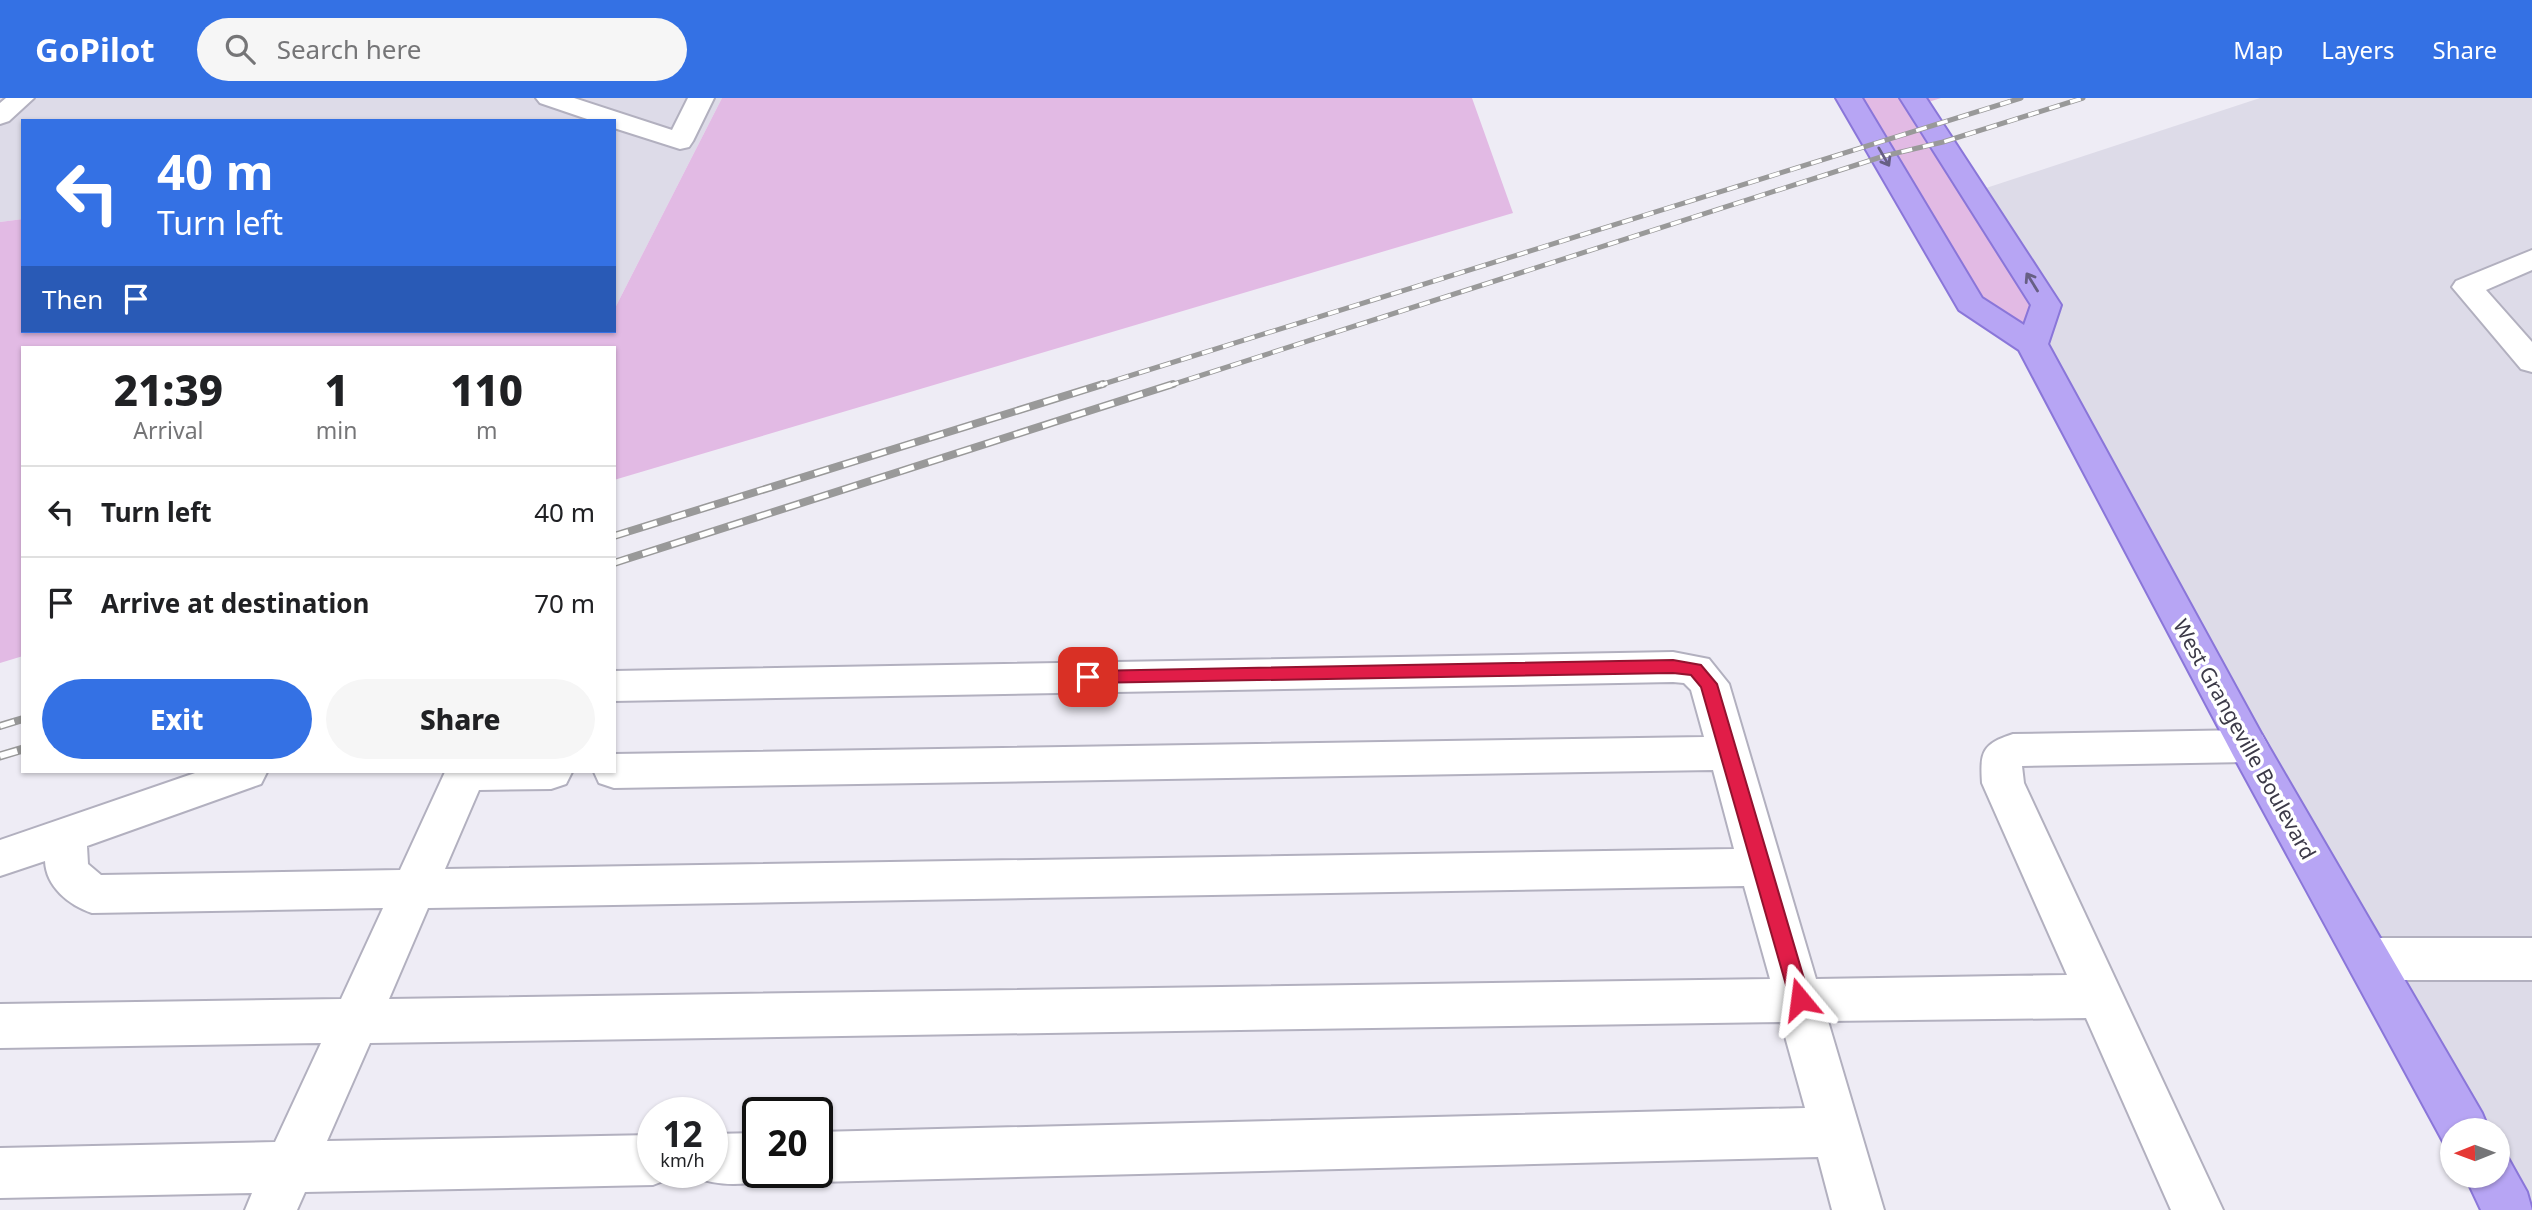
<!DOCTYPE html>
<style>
:root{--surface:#fff;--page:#f6f6f6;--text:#202124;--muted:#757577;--line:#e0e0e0;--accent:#3471e4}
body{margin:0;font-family:"Noto Sans",sans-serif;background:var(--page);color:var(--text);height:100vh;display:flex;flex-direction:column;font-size:26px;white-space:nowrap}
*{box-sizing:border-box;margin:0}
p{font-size:23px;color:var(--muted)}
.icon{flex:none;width:38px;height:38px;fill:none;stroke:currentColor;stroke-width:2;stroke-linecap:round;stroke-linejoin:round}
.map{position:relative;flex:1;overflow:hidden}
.details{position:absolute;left:21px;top:248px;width:595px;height:427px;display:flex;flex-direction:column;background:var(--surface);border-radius:0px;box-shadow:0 2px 5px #0004}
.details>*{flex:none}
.hud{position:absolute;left:21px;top:21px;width:595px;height:214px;border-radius:0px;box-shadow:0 2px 5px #0004;background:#3471e4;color:#fff;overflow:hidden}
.needle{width:46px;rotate:269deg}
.fabs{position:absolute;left:2440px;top:1020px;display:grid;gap:14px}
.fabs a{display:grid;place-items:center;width:70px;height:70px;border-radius:50%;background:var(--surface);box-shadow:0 2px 5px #0004;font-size:35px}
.speed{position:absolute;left:637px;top:999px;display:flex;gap:14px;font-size:35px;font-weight:700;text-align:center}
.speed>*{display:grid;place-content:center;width:91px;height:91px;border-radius:50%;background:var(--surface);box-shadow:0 2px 5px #0004;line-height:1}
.speed small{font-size:18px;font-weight:400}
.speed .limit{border:4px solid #111;border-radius:10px;background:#fff;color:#111}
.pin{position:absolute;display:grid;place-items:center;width:60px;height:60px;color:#fff;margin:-30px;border-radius:14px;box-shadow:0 4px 10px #0006}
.me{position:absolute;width:77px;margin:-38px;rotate:344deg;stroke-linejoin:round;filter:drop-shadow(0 0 5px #0008)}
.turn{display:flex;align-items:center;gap:24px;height:147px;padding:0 21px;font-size:32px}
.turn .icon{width:91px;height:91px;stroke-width:2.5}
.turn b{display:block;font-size:49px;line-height:60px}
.then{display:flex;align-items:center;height:66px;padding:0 21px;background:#0003;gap:14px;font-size:26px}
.eta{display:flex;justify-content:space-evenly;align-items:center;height:119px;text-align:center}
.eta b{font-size:42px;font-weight:800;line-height:49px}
.primary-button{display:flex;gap:14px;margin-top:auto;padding:14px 21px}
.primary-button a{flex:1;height:80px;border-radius:42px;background:var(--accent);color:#fff;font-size:28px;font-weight:800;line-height:80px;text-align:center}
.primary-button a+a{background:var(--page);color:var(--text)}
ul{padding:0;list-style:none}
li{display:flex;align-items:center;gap:21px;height:91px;padding:0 21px;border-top:2px solid var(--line)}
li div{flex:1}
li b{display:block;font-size:26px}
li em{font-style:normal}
header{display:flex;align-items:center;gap:42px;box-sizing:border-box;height:98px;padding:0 35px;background:var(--accent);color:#fff}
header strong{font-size:33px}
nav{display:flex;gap:38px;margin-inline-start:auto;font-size:24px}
.search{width:490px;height:63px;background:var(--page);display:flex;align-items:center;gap:18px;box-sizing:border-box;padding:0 24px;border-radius:38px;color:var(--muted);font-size:26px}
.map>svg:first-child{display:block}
.residential{fill:#dddbe8}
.green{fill:#e2bae4}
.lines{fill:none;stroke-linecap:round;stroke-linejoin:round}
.minor-casing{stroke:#b2b0bf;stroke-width:4}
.major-casing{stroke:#8a76d9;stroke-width:4}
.minor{fill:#fff;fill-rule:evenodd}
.major{fill:#b7a5f4;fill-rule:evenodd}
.rail-far2-casing{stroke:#999;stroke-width:5}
.rail-far1-casing{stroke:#999;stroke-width:8}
.rail-casing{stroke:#999;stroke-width:9}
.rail-far2{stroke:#fff;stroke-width:3.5;stroke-dasharray:11;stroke-linecap:butt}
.rail-far1{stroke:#fff;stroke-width:5;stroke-dasharray:15;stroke-linecap:butt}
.rail{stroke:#fff;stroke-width:6;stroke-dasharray:18;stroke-linecap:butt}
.oneway{stroke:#675f84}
.route{fill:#e11d48;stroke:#92132f;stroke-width:2}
.labels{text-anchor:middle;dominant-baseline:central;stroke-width:7;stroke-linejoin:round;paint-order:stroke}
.street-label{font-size:21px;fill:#3c3a48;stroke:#fff}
</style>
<header>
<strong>GoPilot</strong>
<div class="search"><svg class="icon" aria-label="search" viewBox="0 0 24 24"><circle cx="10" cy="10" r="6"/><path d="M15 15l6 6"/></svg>Search here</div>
<nav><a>Map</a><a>Layers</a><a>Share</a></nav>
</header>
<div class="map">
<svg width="2532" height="1112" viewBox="0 0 2532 1112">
<rect width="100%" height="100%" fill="#eeecf5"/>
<path class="residential" d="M0 0H722L614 212V23H23V121L0 124Z
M2260 0H2532V1112L2497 1078V1032H2464L2368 861 2032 246 1974 94Z"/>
<path class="green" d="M722 0H1472L1513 115 614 382V250H23V558L0 565V124L23 121V233H614V212Z
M1849 0H1941L1919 7 2046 207 2032 246 1970 206Z"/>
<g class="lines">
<defs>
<path id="minor" d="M6 0H34L9 23 0 26V5Z
M536 0H574L672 32 688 0H714L693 43 689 49 680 51 614 30V23H593L540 5Z
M2532 152V172L2486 192 2532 244V274L2521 271 2452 189 2456 183Z
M1673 554 1709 561 1729 586 1816 881 2067 877 1982 685C1980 654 1982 646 2013 636L2248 632 2262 637 2268 648 2262 659 2248 664 2022 668 2024 685 2223 1112H2171L2086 920 1828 923 1884 1112H1832L1818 1059 817 1084 798 1074H817V1034L1805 1010 1781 924 370 945 327 1043 653 1037V1074H673L671 1080 653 1087 305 1094 297 1112H245L252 1095 0 1100V1050L275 1044 321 945 0 950V906L341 901 383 810 92 815C69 807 46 789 45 763L0 778V742L198 674H267L261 686 87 748 88 766 101 777 400 772 445 674H572L566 686 551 691 479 692 445 771 1734 751 1713 672 614 690 599 685 594 674H614V656L1704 639 1691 592 1684 585 1673 584 614 603V573ZM1744 788 1770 881 389 901 428 810Z
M2368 840H2532V882H2368L2352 875 2345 861 2352 847Z
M758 1035V1074H777L776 1078C750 1088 720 1089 694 1079L692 1074H712V1036Z"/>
<path id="major" d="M1836 0H1862L1982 200 2024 227 2031 207 1900 0H1926L2061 207 2048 246 2262 637 2482 1015 2489 1032H2452V1051L2446 1049 2234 659 2019 252 1959 212Z
M2497 1056 2508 1060 2527 1094 2532 1112H2481L2465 1078H2497Z"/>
</defs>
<use href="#minor" class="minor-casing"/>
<use href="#major" class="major-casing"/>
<use href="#minor" class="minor"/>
<use href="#major" class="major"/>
<defs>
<path id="rail-far2" d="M1097 288 2021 0
M1168 288 1884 58 1943 44 2083 0"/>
<path id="rail-far1" d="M614 438 1103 286
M614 465 1173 286
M0 628 23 621"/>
<path id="rail" d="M0 658 23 651"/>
</defs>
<use href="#rail-far2" class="rail-far2-casing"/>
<use href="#rail-far1" class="rail-far1-casing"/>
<use href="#rail" class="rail-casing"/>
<use href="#rail-far2" class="rail-far2"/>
<use href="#rail-far1" class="rail-far1"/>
<use href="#rail" class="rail"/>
</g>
<defs><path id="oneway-shaft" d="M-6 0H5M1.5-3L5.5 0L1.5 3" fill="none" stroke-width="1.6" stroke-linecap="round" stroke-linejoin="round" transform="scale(1.75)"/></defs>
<g class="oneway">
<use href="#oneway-shaft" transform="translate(1884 59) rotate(60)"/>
<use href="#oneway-shaft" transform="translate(2032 184) rotate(-122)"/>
</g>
<path class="route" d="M1673 562 1701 567 1717 586 1810 901 1807 907 1800 909 1793 907 1790 901 1701 589 1691 577 1673 575 1088 585 1080 579 1088 573Z"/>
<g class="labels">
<g class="street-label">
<text transform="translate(2245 641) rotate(61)">West Grangeville Boulevard</text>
</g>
</g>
</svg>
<div class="fabs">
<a><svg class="needle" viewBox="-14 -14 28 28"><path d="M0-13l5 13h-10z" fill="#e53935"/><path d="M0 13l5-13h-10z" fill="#757577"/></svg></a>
</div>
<div class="speed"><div>12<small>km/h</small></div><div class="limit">20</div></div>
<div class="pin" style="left:1088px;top:579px;background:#d93025"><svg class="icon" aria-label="arrive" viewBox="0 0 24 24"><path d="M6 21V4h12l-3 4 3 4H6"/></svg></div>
<svg class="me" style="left:1800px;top:901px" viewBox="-20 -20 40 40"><path d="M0-17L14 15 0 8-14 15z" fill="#e11d48" stroke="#fff" stroke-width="4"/></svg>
<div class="hud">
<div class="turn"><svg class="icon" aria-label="left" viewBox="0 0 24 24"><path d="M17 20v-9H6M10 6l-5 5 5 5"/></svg><div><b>40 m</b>Turn left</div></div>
<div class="then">Then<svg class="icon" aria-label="arrive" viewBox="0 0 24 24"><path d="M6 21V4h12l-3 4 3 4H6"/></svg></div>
</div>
<section class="details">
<div class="eta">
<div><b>21:39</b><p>Arrival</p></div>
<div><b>1</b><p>min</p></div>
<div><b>110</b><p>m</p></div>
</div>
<ul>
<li><svg class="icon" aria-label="left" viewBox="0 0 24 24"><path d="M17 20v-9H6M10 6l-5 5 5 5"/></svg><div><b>Turn left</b></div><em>40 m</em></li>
<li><svg class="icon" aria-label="arrive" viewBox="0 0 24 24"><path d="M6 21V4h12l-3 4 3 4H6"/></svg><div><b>Arrive at destination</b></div><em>70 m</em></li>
</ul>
<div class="primary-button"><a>Exit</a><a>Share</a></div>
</section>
</div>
